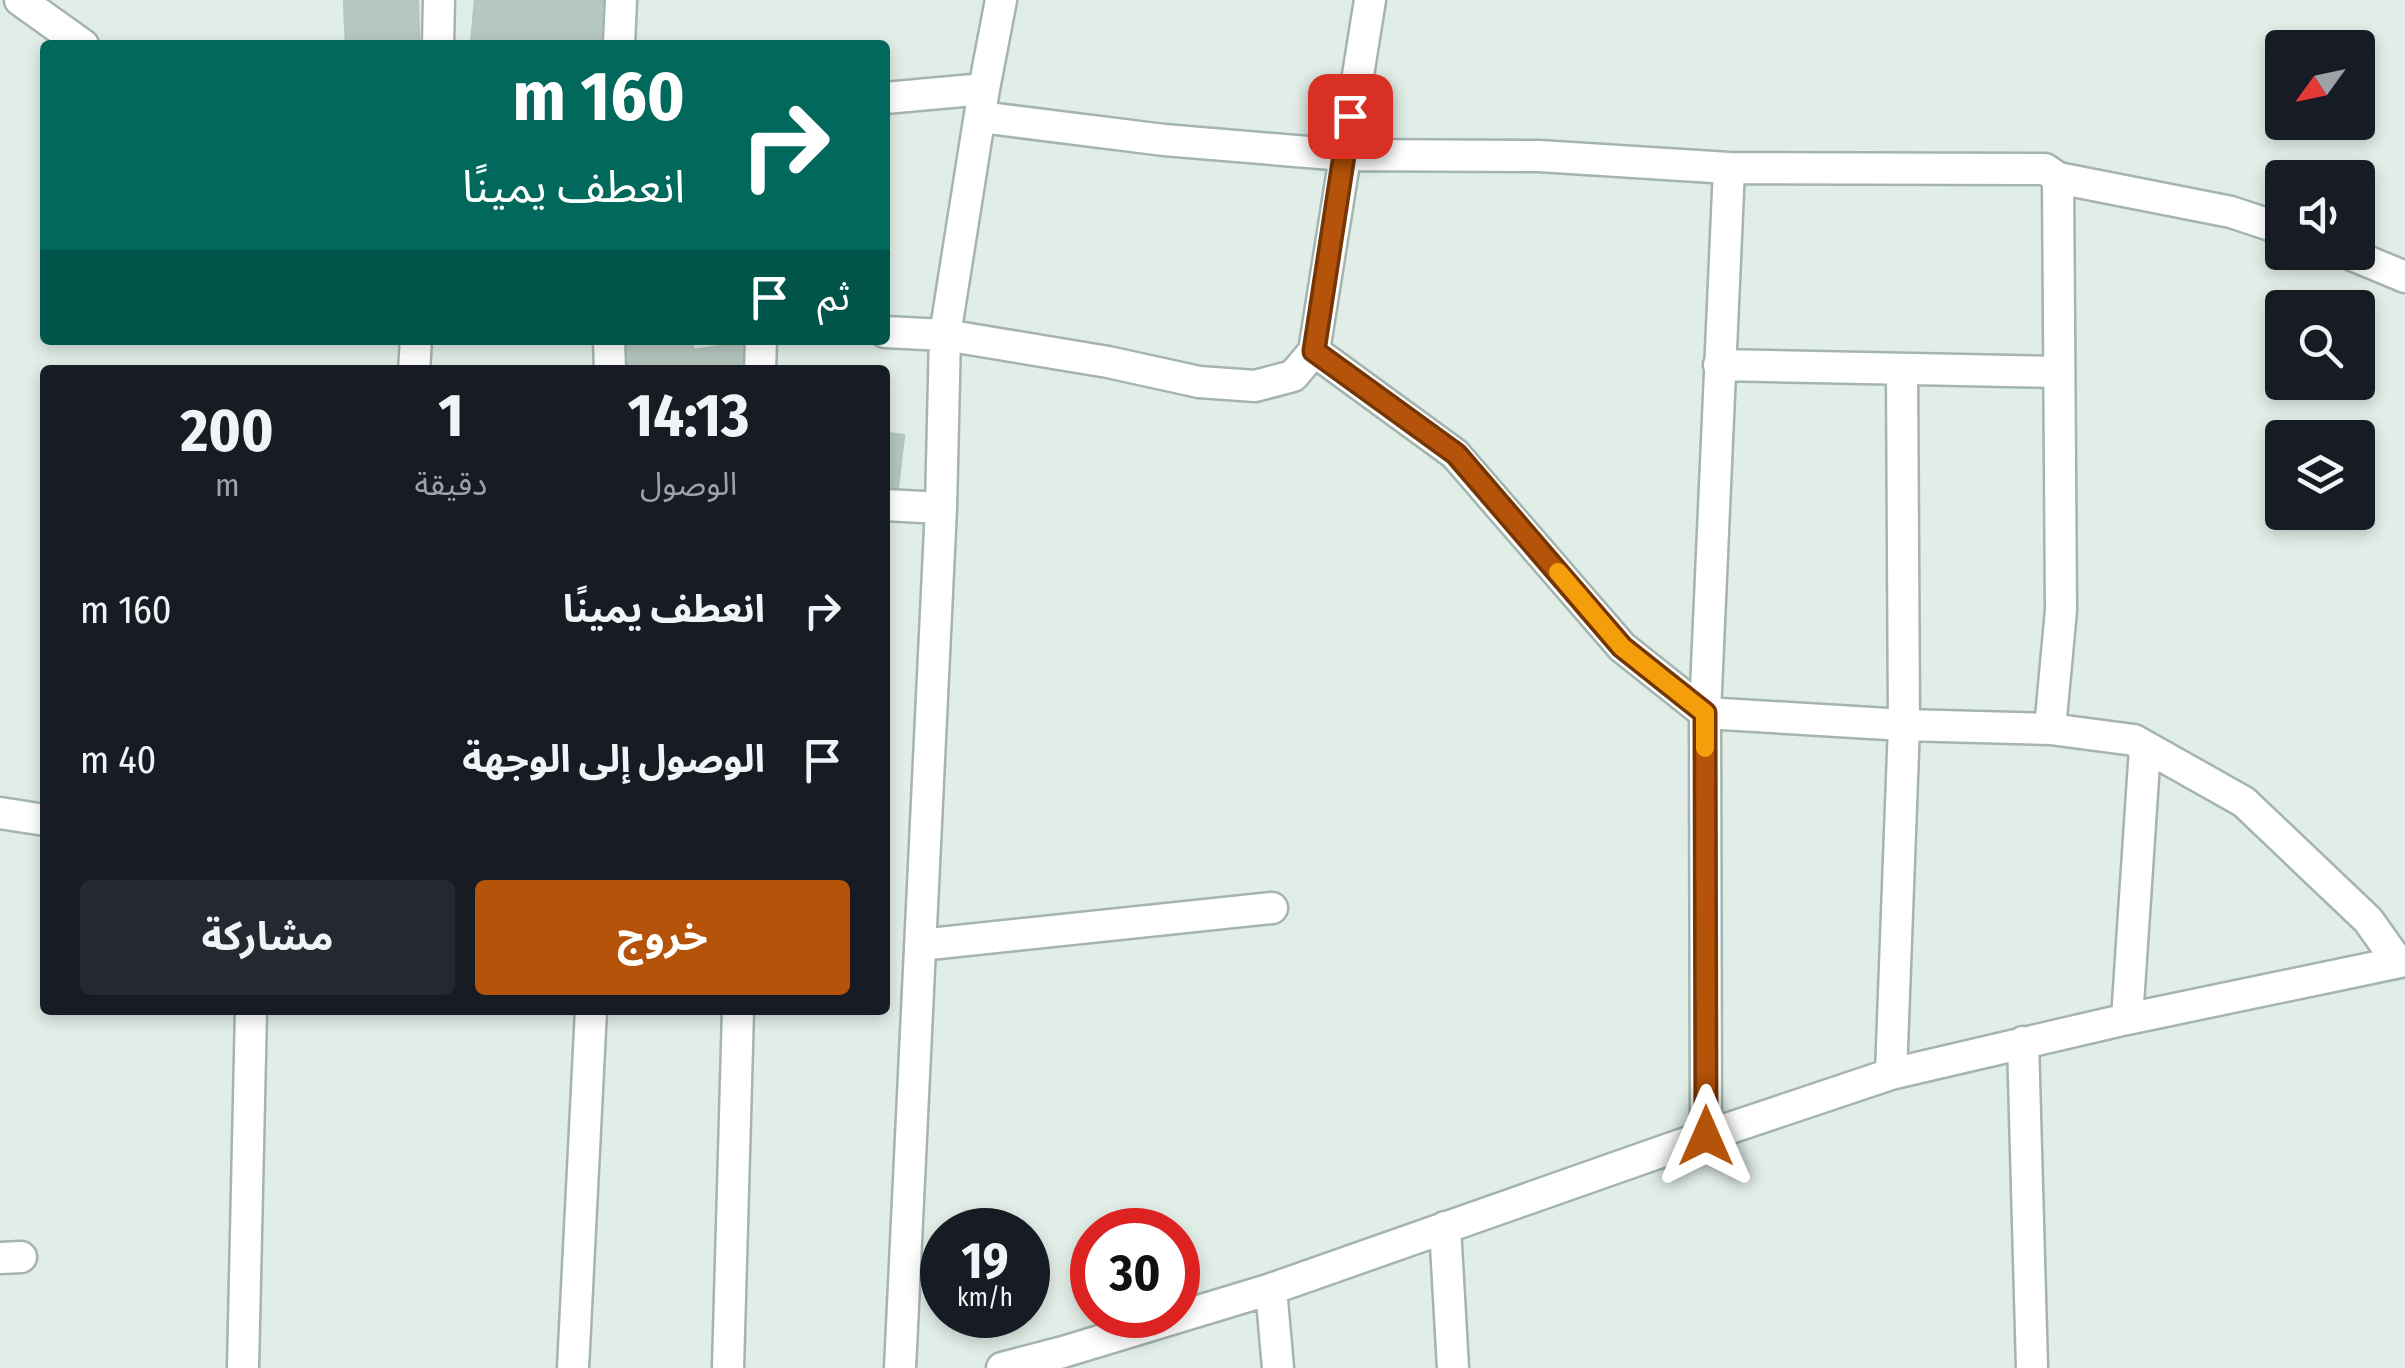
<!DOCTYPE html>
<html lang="ar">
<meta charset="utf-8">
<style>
:root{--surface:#171b24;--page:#242831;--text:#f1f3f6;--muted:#9ea1a6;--accent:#b45309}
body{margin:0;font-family:"Fira Sans Condensed","Noto Sans Arabic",sans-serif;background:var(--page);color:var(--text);direction:rtl;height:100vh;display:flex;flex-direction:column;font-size:38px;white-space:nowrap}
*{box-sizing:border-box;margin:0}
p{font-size:32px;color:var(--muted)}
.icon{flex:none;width:55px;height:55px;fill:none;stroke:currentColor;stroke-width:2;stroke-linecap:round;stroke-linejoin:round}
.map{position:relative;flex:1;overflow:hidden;direction:ltr}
.sheet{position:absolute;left:40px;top:365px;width:850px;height:650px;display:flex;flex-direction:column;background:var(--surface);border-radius:10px;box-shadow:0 5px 15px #0003;direction:rtl}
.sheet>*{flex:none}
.top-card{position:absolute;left:40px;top:40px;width:850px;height:305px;border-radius:10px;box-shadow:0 5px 15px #0003;direction:rtl;background:#00695c;color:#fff;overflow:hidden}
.needle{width:65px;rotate:237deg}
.controls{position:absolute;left:2265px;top:30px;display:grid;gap:20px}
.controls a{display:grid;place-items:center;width:110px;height:110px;border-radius:10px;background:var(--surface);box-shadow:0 5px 15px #0003;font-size:50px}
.speed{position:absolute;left:920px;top:1208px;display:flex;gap:20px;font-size:50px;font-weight:700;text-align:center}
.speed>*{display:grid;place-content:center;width:130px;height:130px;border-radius:50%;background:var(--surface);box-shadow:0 5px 15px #0003;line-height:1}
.speed small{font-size:25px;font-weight:400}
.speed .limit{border:15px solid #d22;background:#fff;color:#111}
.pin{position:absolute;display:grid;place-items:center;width:85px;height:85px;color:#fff;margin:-42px;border-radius:20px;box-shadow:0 5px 15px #0006}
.me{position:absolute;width:110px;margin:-55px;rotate:0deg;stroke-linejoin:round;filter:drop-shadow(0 0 8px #0008)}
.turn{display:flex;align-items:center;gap:35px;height:210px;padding:0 40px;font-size:45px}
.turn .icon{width:130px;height:130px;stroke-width:2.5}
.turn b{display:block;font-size:70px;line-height:85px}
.then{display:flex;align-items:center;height:95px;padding:0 40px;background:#0003;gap:20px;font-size:38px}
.eta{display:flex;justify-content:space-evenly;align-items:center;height:170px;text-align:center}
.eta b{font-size:60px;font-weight:700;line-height:70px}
.action{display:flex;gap:20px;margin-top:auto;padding:20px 40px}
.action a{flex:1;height:115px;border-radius:10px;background:var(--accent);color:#fff;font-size:40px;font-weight:700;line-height:115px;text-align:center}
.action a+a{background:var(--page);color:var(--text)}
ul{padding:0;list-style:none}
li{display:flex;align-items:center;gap:30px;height:150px;padding:0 40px}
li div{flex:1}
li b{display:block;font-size:38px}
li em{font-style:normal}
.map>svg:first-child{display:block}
.building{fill:#b6c7c0;stroke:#b3c6be;stroke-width:2.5}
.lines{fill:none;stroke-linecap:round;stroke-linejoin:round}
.street-casing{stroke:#a3b5ae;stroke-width:35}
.street{stroke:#fff;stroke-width:30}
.route-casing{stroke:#753606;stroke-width:25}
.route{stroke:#b45309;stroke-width:18}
.slow{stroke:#f59e0b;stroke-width:18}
</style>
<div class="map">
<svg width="2405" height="1368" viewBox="0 0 2405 1368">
<rect width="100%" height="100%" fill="#e1ede7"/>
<path class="building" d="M344 0H418L419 45H346Z
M475 0H625L621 45H471Z
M618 340H692L693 350 743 343 747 370H623Z
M885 433 904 435 897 495 885 494Z"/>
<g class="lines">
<defs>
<path id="street" d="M20 0 83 45
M438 45 439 0
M619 45 621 0
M885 98 984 89
M980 117 1164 140 1344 155 1539 156 1729 168 2045 169 2058 178 2061 610 2050 729
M2058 178 2231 212 2282 229
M2345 252 2405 277
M885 332 945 335 1108 362 1199 382 1255 386 1293 376 1314 351 1370 0
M609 340 610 370
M1314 351 1455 454 1622 647 1705 713 1904 725 2050 729 2134 740 2145 748 2127 1019
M1719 365 2059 372
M414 370 416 340
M760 370 761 340
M885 505 941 508
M2134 740 2244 802 2368 920 2398 962
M0 813 45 820
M920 945 1272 908
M2023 1042 2032 1368
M1891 1074 1904 725 1902 370
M1706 1136 1705 713 1729 168
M1445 1227 1453 1368
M0 1258 21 1257
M1271 1289 1278 1368
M243 1368 251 1010
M573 1368 591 1010
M728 1368 738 1010
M900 1368 941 508 945 335 984 89 1001 0
M1002 1368 1063 1352 1271 1289 1706 1136 1891 1074 2127 1019 2405 961"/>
</defs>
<use href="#street" class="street-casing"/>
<use href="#street" class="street"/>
</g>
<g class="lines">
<defs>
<path id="route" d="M1350 116 1314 351 1456 454 1622 647 1705 713 1706 1136"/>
</defs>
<use href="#route" class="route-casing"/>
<use href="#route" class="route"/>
<path class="slow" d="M1558 572 1622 647 1705 713V748"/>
</g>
</svg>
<div class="controls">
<a><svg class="needle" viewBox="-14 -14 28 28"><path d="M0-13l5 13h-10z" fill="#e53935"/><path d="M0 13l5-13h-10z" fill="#9ea1a6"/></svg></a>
<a><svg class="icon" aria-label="sound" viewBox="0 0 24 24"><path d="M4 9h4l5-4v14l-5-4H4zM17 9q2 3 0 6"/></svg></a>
<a><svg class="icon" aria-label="search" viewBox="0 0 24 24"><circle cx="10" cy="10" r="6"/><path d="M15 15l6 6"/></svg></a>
<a><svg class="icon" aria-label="layers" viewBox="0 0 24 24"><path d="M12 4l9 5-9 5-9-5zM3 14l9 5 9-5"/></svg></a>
</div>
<div class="speed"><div>19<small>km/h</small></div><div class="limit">30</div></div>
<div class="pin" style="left:1350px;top:116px;background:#d93025"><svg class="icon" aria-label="arrive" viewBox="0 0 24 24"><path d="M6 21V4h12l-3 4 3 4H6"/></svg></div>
<svg class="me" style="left:1706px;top:1136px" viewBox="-20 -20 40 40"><path d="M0-17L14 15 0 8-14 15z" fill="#b45309" stroke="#fff" stroke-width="4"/></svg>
<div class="top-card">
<div class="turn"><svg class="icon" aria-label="right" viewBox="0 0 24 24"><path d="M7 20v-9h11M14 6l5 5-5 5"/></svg><div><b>160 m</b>انعطف يمينًا</div></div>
<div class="then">ثم<svg class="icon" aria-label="arrive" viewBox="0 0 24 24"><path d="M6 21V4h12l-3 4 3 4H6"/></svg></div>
</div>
<section class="sheet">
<div class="eta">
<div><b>14:13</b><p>الوصول</p></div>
<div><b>1</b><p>دقيقة</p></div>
<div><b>200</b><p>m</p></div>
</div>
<ul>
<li><svg class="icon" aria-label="right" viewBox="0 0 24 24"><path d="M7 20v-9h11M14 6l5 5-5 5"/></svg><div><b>انعطف يمينًا</b></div><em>160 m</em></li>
<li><svg class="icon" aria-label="arrive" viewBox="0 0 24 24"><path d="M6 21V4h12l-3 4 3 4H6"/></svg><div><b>الوصول إلى الوجهة</b></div><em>40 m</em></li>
</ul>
<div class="action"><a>خروج</a><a>مشاركة</a></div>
</section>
</div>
